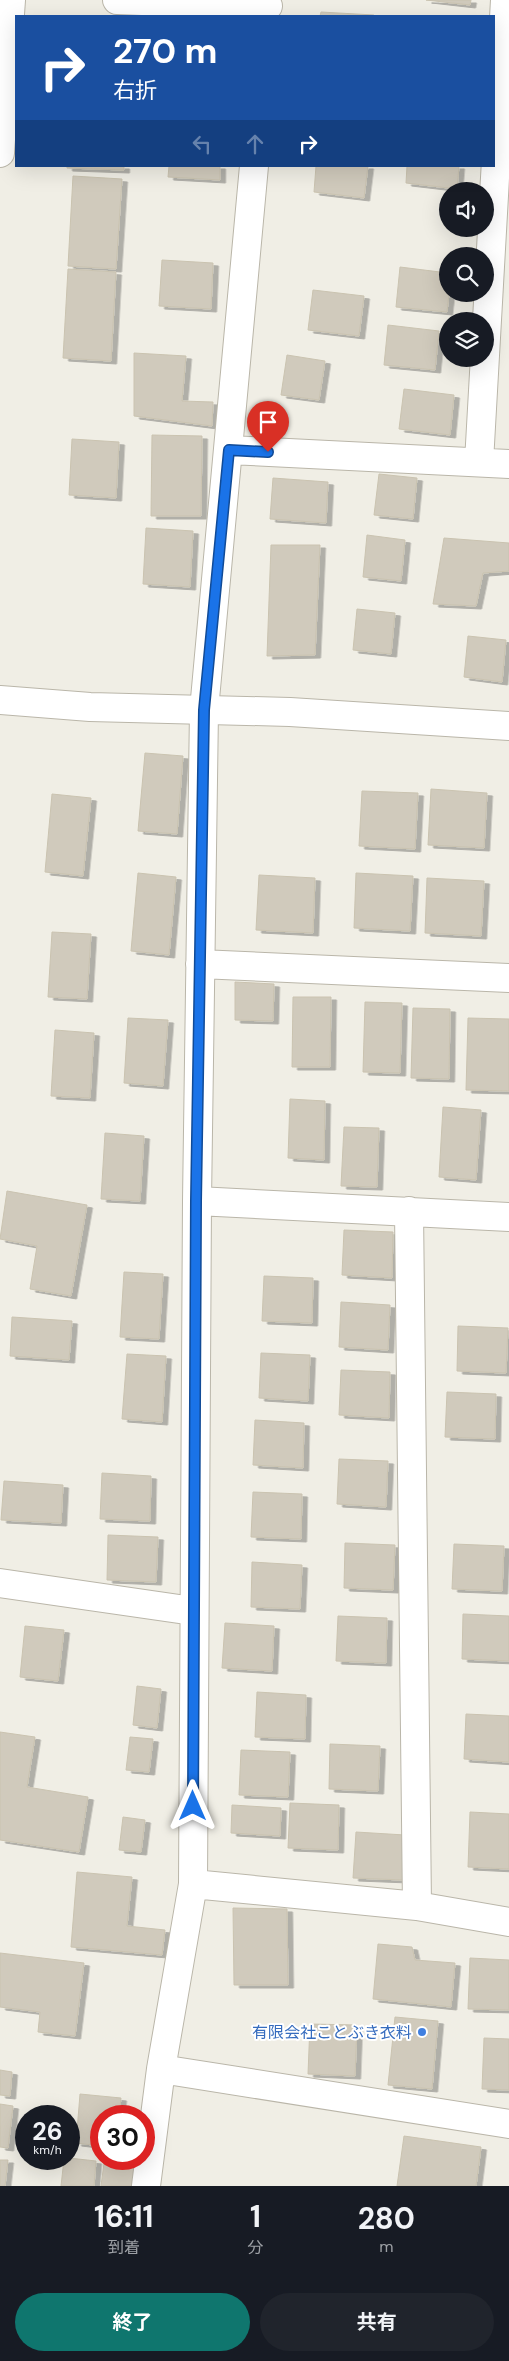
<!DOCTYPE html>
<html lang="ja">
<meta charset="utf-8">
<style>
:root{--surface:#171b24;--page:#20242c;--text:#f1f3f6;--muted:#9ea1a6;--accent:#0f766e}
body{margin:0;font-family:"DM Sans","Noto Sans JP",sans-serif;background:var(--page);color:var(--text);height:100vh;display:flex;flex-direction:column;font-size:19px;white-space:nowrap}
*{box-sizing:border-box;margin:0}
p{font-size:16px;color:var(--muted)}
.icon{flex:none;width:28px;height:28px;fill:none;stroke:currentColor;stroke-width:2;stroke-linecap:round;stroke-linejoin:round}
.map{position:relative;height:2186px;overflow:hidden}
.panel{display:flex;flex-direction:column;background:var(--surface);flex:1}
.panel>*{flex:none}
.guide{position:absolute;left:15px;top:15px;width:480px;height:152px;border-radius:0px;box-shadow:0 5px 20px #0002;background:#1a4fa0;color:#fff;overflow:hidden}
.fabs{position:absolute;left:439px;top:182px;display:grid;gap:10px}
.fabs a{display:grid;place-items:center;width:55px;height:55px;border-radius:50%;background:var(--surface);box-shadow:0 5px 20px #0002;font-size:25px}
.speed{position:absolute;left:15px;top:2105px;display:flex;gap:10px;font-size:25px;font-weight:700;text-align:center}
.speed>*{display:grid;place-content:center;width:65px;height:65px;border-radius:50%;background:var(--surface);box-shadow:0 5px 20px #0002;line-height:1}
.speed small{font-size:12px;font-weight:400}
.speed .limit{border:8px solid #d22;background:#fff;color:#111}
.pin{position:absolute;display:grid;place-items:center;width:42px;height:42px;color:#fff;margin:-51px -21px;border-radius:50% 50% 50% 0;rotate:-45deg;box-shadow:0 0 5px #0007}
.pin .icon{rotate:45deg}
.me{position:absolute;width:55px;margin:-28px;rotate:0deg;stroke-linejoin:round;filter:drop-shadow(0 0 4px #0008)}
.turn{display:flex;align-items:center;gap:18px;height:105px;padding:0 15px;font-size:22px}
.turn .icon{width:65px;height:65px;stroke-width:2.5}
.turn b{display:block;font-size:35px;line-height:42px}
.lanes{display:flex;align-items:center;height:48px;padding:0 15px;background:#0003;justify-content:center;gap:25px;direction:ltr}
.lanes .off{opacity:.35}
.eta{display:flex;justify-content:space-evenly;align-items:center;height:85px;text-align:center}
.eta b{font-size:30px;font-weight:700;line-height:35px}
.button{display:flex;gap:10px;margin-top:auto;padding:10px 15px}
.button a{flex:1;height:58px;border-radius:30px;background:var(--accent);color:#fff;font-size:20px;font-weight:700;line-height:58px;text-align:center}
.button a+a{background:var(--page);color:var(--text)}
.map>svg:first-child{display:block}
.building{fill:#d0cabc;stroke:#cac3b0;filter:url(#shadow)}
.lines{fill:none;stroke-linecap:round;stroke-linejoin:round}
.minor-casing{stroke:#bab6a9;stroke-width:30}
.tertiary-casing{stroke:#bab6a9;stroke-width:30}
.minor{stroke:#fff;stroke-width:28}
.tertiary{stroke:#fff;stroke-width:28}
.route-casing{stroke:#114b97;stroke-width:12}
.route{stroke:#1a73e8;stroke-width:9}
.shop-dot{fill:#3f7fe0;stroke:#fff;stroke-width:2}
.labels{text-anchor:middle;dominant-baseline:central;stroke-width:4;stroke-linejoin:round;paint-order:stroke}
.shop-label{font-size:16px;fill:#366cbe;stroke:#fff;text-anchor:end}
</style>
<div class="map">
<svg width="509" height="2186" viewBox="0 0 509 2186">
<defs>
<filter id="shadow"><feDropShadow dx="5.5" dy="3" stdDeviation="0" flood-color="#0004"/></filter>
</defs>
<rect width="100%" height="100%" fill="#f0eee5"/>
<path class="building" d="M426 0H471L470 5Z
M321 12 374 15V16H320Z
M67 166H124V170L67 168Z
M169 166H220V180L168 177Z
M316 166H368L364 198 314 192Z
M407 166H459L457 189 406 183Z
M73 176 122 179 116 269 68 266Z
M162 260 213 263 211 309 159 306Z
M400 267 448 273 449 294 447 312 396 307Z
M68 269 116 272 111 361 63 358Z
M313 290 364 296 359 336 308 330Z
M388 325 439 331 435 370 384 365Z
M134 353 186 356 182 401 213 402 212 426 134 416Z
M287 355 325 361 319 400 281 395Z
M404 389 454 395 450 435 399 429Z
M152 435 202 436 201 516H151Z
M72 439 119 442 116 498 69 495Z
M379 474 417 478 413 519 374 515Z
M273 478 328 482 326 523 270 519Z
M146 528 193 531 190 587 143 584Z
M367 535 405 540 401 581 363 577Z
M444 538 509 543V571L483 573 476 606 433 604Z
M271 545H320L315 655 267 656Z
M357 609 395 613 391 654 353 650Z
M468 636 506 640 502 682 464 677Z
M145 753 183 756 177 834 138 831Z
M431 789 487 793 484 848 428 845Z
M362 791 418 793 415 849 359 846Z
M52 794 91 798 83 876 45 872Z
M138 873 176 877 169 955 131 951Z
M356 873 413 876 410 931 354 928Z
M259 875 315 878 313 933 256 930Z
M427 878 484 881 481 936 425 933Z
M52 932 91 934 87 999 48 997Z
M235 982 274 984 273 1021 235 1020Z
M293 997H331L330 1067H292Z
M365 1002 402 1003 400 1073 363 1072Z
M413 1008 450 1009 449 1079 411 1078Z
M128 1018 168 1020 163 1086 124 1083Z
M468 1018 509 1019V1091L466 1090Z
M55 1030 94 1033 90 1098 51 1096Z
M290 1099 325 1101 324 1160 288 1158Z
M443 1107 481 1110 476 1180 439 1177Z
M344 1127 379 1128 377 1187 341 1186Z
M105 1133 144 1136 140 1201 101 1199Z
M7 1191 87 1205 71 1296 30 1289 37 1246 0 1239Z
M344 1230 393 1232 392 1278 342 1275Z
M124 1272 163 1274 159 1339 120 1337Z
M264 1276 313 1278 312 1323 262 1321Z
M341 1302 390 1305 388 1350 339 1347Z
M12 1317 72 1321 69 1360 10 1356Z
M458 1326 508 1328 506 1373 457 1371Z
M261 1353 310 1355 308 1401 259 1398Z
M127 1354 166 1356 162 1422 122 1419Z
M341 1370 390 1372 389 1418 339 1415Z
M447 1392 496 1394 495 1439 445 1437Z
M255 1420 304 1423 303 1468 253 1465Z
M339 1459 388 1461 386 1507 337 1504Z
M102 1473 151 1476 150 1521 100 1519Z
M4 1481 63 1485 61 1523 1 1520Z
M253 1492 302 1494 301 1539 251 1537Z
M108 1535 158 1537 156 1582 107 1580Z
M345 1543 395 1545 393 1590 344 1588Z
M454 1544 504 1546 502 1591 452 1589Z
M252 1562 302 1565 300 1609 251 1607Z
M463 1614 509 1616V1661L462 1659Z
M338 1616 387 1618 386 1663 336 1661Z
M225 1623 274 1626 272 1671 222 1668Z
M25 1626 64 1630 58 1681 20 1677Z
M137 1686 161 1689 157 1728 133 1725Z
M257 1692 306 1695 305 1739 255 1737Z
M466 1714 509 1716V1762L464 1759Z
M0 1732 35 1737 27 1787 88 1797 79 1852 0 1840Z
M130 1737 153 1739 149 1772 126 1770Z
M330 1744 380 1746 378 1791 329 1789Z
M241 1750 290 1752 288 1797 239 1795Z
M290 1803 339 1805 338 1850 288 1848Z
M232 1805 281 1808 280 1836 231 1833Z
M470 1812 509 1814V1869L468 1867Z
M123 1817 145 1820 141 1852 119 1850Z
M356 1832 405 1835 403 1880 353 1878Z
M77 1872 132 1877 127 1926 165 1930 162 1955 71 1947Z
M233 1908 287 1909 288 1985H234Z
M378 1944 412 1947 415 1960 455 1963 451 2007 373 1999Z
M0 1953 84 1963 75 2036 38 2032 40 2012 0 2007Z
M470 1958 509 1960V2010L468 2009Z
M395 2017 438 2021 432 2089 388 2085Z
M310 2024 357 2025 355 2076 308 2074Z
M484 2038 509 2039V2090L482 2089Z
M0 2070 12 2072 10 2096 0 2095Z
M80 2094 121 2098 119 2116H101V2146L76 2143Z
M0 2104 13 2106 8 2148 0 2147Z
M404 2136 481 2147 476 2186H397Z
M69 2158 96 2161 94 2186H61L64 2159Z
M0 2160H8L5 2186H0Z
M104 2163 136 2167 134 2186H101Z"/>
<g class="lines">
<defs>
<path id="minor" d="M117 0 268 6
M229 450 509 464
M479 462 505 0
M200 964 509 978
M197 1201 509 1217
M409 1211 417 1906
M0 1583 193 1611
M193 1884 417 1906 509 1922
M161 2069 509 2124
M146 2186 161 2069 193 1884 197 1201 204 710 254 166"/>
<path id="tertiary" d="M0 153 11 0
M0 700 90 707 290 712 509 726"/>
</defs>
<use href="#minor" class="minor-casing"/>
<use href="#tertiary" class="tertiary-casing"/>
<use href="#minor" class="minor"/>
<use href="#tertiary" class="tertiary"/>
</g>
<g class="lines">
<defs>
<path id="route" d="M193 1806 196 1201 204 710 229 450 268 452"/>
</defs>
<use href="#route" class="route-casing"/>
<use href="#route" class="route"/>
</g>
<circle class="shop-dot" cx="422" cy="2032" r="5"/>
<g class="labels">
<g class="shop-label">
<text x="412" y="2032">有限会社ことぶき衣料</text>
</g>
</g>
</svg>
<div class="fabs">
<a><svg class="icon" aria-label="sound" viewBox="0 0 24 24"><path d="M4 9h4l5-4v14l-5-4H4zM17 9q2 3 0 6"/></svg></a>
<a><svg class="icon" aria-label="search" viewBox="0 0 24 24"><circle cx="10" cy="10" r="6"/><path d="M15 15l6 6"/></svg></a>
<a><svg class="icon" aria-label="layers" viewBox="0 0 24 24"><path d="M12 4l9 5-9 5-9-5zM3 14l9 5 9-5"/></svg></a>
</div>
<div class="speed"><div>26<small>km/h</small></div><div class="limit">30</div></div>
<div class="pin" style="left:268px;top:452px;background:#d93025"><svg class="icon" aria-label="arrive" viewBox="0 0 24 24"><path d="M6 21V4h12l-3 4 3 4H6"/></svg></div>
<svg class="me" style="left:193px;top:1806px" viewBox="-20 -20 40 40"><path d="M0-17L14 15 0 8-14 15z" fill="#1a73e8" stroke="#fff" stroke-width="4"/></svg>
<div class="guide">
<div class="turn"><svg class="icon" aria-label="right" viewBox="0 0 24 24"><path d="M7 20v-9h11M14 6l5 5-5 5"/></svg><div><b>270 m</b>右折</div></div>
<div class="lanes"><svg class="icon off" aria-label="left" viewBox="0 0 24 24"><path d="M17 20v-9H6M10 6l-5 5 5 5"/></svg><svg class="icon off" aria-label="ahead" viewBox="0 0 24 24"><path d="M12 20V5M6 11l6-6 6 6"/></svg><svg class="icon" aria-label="right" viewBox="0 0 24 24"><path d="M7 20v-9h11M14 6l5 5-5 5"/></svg></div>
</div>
</div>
<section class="panel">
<div class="eta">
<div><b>16:11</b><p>到着</p></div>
<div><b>1</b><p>分</p></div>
<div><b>280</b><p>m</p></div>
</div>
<div class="button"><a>終了</a><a>共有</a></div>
</section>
